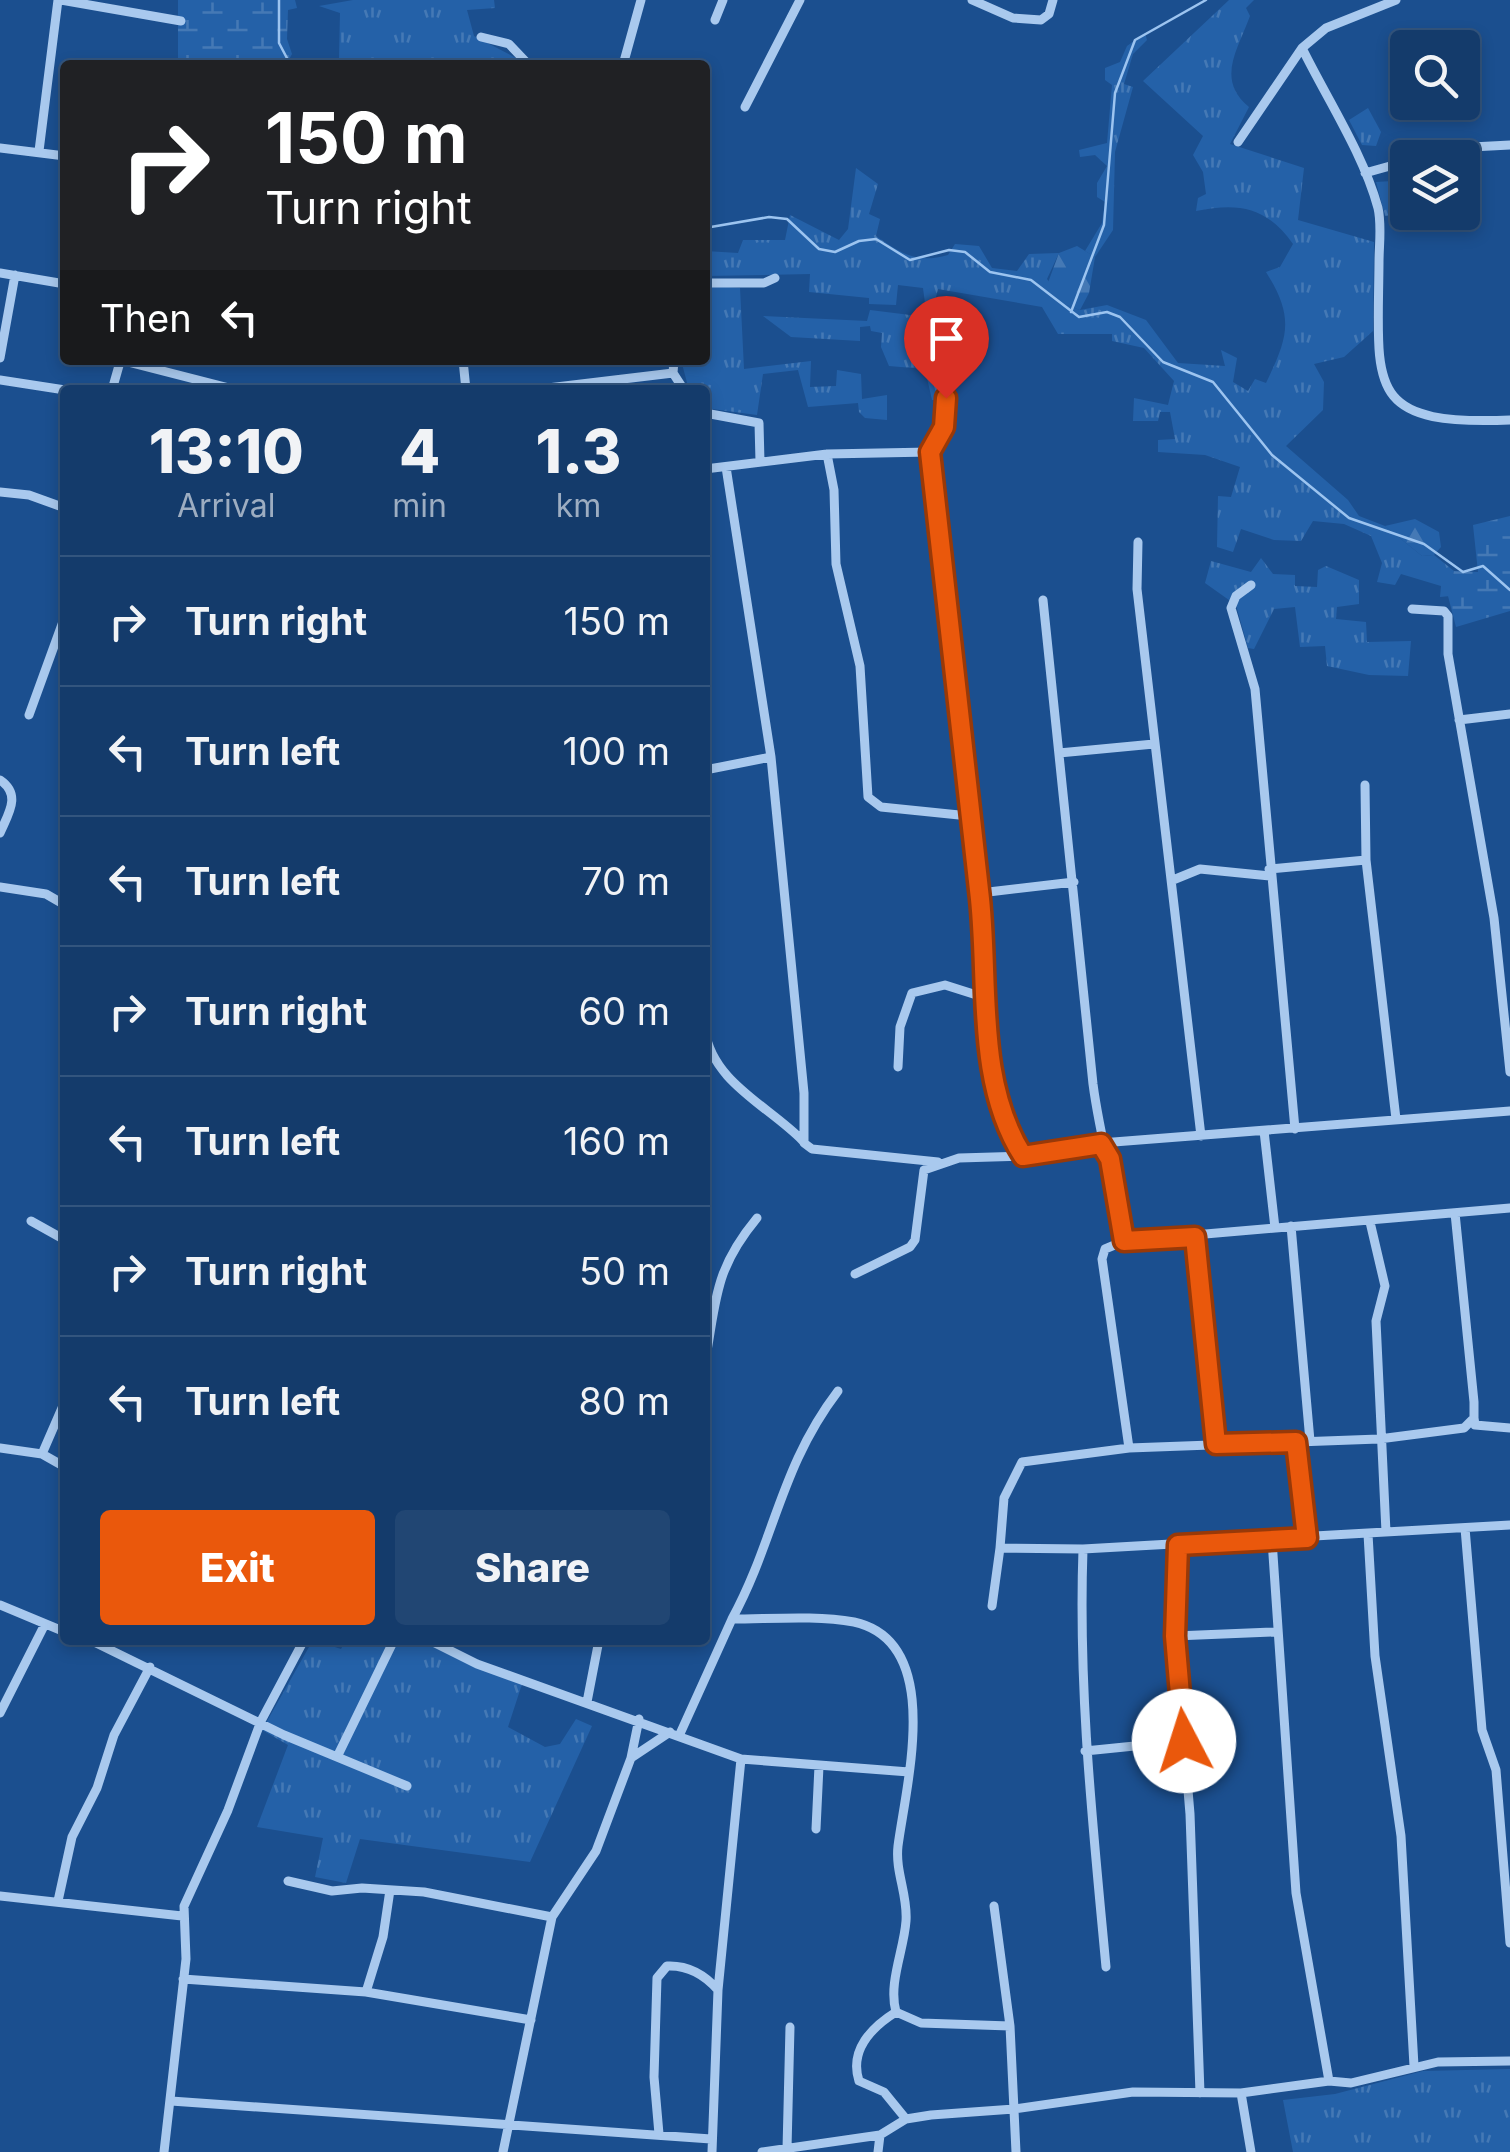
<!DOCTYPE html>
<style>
:root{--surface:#143b6b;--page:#214673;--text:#f1f3f6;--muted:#9dadc1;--line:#33557e;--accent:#ea580c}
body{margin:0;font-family:Inter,sans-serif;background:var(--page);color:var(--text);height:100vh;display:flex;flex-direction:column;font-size:38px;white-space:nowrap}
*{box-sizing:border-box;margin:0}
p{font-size:32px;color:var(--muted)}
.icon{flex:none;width:55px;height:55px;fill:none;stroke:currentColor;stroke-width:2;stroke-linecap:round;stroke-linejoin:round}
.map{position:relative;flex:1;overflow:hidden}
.panel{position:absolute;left:60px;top:385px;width:650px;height:1260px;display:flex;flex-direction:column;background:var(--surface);border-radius:10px;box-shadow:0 5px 15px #0003,0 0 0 2px var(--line)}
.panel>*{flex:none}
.hud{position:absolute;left:60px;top:60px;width:650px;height:305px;border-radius:10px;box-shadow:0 5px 15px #0003,0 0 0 2px var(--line);background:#202124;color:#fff;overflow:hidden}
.buttons{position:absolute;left:1390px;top:30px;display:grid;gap:20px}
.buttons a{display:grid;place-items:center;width:90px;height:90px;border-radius:10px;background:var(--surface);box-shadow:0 5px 15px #0003,0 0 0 2px var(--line);font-size:50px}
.pin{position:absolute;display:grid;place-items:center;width:85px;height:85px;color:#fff;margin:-102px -42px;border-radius:50% 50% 50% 0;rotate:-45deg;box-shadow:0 0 10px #0007}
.pin .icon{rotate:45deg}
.me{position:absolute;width:110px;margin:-55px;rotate:355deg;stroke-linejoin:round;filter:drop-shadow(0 0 8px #0008)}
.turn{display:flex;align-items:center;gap:35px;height:210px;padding:0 40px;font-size:45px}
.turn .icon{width:130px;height:130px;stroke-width:2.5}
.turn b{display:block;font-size:70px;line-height:85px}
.then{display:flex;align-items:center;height:95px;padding:0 40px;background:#0003;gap:20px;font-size:38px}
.eta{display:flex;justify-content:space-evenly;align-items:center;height:170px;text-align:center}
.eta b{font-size:60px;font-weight:800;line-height:70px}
.primary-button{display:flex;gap:20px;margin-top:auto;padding:20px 40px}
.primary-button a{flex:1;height:115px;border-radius:10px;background:var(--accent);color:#fff;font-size:40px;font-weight:800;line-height:115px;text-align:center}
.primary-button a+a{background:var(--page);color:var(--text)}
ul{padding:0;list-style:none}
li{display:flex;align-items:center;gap:30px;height:130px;padding:0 40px;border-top:2px solid var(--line)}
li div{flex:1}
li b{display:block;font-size:38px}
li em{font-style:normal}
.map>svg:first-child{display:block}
.grass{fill:url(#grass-tufts)}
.forest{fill:url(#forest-firs)}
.wetland{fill:url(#wetland-marsh)}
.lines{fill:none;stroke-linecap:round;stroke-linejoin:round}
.stream{stroke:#9cc4f0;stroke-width:2.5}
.minor{stroke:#a9c9ee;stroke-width:9}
.route-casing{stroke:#983908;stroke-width:25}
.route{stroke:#ea580c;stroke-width:18}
</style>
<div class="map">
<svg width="1510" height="2152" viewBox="0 0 1510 2152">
<defs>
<pattern id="grass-tufts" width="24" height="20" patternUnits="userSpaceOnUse" patternTransform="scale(2.5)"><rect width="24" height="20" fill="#2461a8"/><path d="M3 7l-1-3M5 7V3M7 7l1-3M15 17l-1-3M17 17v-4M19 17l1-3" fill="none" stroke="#4579b5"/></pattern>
<pattern id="forest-firs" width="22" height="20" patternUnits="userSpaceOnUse" patternTransform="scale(2.5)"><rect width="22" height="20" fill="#2461a8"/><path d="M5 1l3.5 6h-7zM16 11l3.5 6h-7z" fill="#4579b5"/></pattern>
<pattern id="wetland-marsh" width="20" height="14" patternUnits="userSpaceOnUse" patternTransform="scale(2.5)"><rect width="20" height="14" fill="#2461a8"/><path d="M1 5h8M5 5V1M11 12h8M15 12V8" fill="none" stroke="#4579b5"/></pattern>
</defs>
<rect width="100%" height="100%" fill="#1b4f8f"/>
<path class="grass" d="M353 0H494L495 8 467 10 474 36 522 61 521 65 339 60 340 13 319 6Z
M1229 0H1254L1246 8 1250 16C1237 51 1216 80 1249 107L1230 144 1304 168 1298 220 1374 242 1373 331 1344 357 1314 364 1324 382 1323 410 1286 446 1348 500 1359 516 1385 526 1422 556 1434 555 1454 571 1450 596 1440 597 1441 586 1401 574 1395 585 1377 582 1382 563 1371 536 1344 524 1313 521 1301 541 1274 540 1241 529 1233 552 1217 547 1218 496 1231 497 1240 467 1205 455 1158 452V440L1175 439 1170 412H1160L1158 421H1133L1134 398 1168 405 1174 381 1144 348 1112 341V334H1058L1042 307 938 289 934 305 925 303 923 288 898 285 896 305 869 304V298L809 292 810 274 705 276V251L738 253 743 240H785L790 215 839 240 848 229 856 168 878 184 869 214 880 219 876 236C902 254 917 264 948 255L955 244 979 246 992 268 1017 271 1029 254 1059 253 1047 279 1066 305 1080 310 1107 305 1146 320 1178 363 1225 366 1221 350 1237 358 1233 382 1248 391 1255 379 1266 383C1288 337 1295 318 1266 272L1280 267 1293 244C1267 207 1239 202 1196 211L1198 198 1206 194 1203 172 1193 155 1203 136 1143 81Z
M1145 33 1147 40 1133 54 1124 84 1133 87 1115 152 1113 230 1095 257 1085 251 1102 223 1105 202 1097 197V183L1107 166 1095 155 1080 157 1079 150 1107 143 1112 85 1105 80V68L1120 62 1127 46Z
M1368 108 1381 132 1376 146 1362 145 1349 120Z
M1393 181 1407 192V212L1385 216 1376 182Z
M705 285 740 288 744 369 811 361 810 387 836 386 837 370 861 374 862 399 887 395V420L865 418 859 412 858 403 808 407 798 370 763 374 757 415 705 408V390H689L681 360H705Z
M870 310 934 318 938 332 947 338 944 401 932 400 925 369 889 366 881 347 882 333 871 331 870 326 860 327V341L791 337 763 316 867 321Z
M1261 558 1273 574 1295 575V586L1317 587 1318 570 1326 566 1359 580V604L1337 607 1336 619 1366 622 1367 642 1411 641 1408 676 1369 675 1327 666 1325 646 1300 647 1295 607 1274 609 1254 649 1248 648 1236 605 1205 583 1211 561 1251 572Z
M313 1640 341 1649 346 1640H427L522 1684 508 1727 545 1747 560 1744 576 1719 592 1726 530 1862 360 1839 346 1883 315 1877 323 1838 257 1827 288 1745 262 1730Z
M1510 2069V2152H1293L1283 2100 1335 2094 1423 2071Z"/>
<path class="forest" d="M1077 246 1095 257 1089 293 1080 310 1066 305 1046 288 1059 253Z
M1415 519 1439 532 1441 547 1434 555 1422 556 1385 526Z"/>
<path class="wetland" d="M178 0H295L297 8 288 10 287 39 292 54 286 65H178Z
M1510 516V611L1456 627 1448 596 1454 571 1478 572 1473 525Z"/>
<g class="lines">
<path class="stream" d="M279 0V43L289 62 301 65
M705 228 769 217 787 219 819 249 835 252 859 241 876 239 910 260 949 250 965 252 990 272 1031 280 1079 317 1107 312 1120 317 1163 362 1213 382 1272 455 1349 518 1424 544 1463 572 1483 566 1510 590
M1071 312 1104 225 1115 93 1135 40 1206 0"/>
<path class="minor" d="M61 0 181 21
M972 0 1013 18 1041 20 1049 14 1053 0
M1396 0 1326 28 1302 48C1327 99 1363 153 1378 208 1382 225 1379 245 1379 262 1378 387 1364 426 1510 420
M715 20 723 0
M481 37 509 44 529 65
M623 65 641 0
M745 107 800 0
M1238 142 1302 48
M0 148 65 156
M39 151 58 0
M1418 158 1453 148 1510 145
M1365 173 1408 161
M0 273 65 284
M705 283H764L775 278
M0 358 15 275
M120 360 237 390
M463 360 466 390
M674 360 673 373 684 390
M0 380 65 390
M112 390 120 362
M259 390H274
M531 390 673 373
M705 413 759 423 760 462
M930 452C944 598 962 744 979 890 990 977 974 1079 1023 1156L1101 1143 1510 1111
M827 454 834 490 836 564 860 666 868 797 881 807 969 816
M726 467 771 757 804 1093V1143L812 1149 938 1162
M705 469 827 454 930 452 944 427 951 338
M0 492 29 495 65 508
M1138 542 1137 589 1201 1136
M1251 585 1236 596 1231 608 1255 689 1295 1129
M1043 600 1093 1084C1100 1138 1115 1188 1124 1241L1510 1208
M1412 609 1444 611 1448 616V654L1494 918 1510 1072
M29 715 65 616
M1459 720 1510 714
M1059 753 1154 744
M705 770 771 757
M0 780C22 795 8 814 0 833
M1365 785 1366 860 1396 1119
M1269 869 1366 860
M1173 880 1200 869 1270 876
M0 887 46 894 65 905
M980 893 1074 882
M705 1030C712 1082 769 1106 803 1141
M898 1067 900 1027 912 993 945 985 986 998
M1264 1131 1275 1228
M1455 1213 1474 1402V1418L1464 1428 1379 1439 1129 1448 1022 1462 1004 1498 1000 1548 1083 1549 1510 1525
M31 1221 65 1240
M1370 1222 1385 1286 1376 1321 1386 1532
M1291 1226 1310 1441
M1195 1237 1217 1444
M1124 1241 1105 1249 1102 1259 1129 1448
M855 1274 910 1247 915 1240 924 1170 959 1158 1023 1156
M705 1362C717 1298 714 1270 757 1218
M1474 1418 1475 1425 1510 1428
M1296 1442 1307 1538
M0 1448 42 1454 65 1401
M42 1454 65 1467
M1465 1528 1482 1730 1496 1770 1510 1943
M1368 1534 1375 1656 1401 1836 1414 2066
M1179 1545 1175 1636 1190 1814 1200 2093
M1083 1549C1078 1690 1093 1827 1106 1967
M0 1605 65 1632
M992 1606 1000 1548
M732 1619C775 1540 780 1467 838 1391
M1175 1636 1275 1632
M90 1640 284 1735 407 1786
M429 1640 477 1664 741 1759 909 1772
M587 1702 599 1640
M0 1713 44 1626
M679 1736 732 1619C770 1619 816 1615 854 1622 945 1642 906 1784 898 1846 895 1872 908 1895 906 1921 904 1950 888 1983 896 2012L921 2023 1010 2026
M1085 1751 1184 1741
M338 1755 394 1640
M631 1758 670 1732
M816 1829 819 1766
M288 1881 332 1891 362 1888 424 1892 552 1917
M0 1896 182 1916
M58 1901 72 1837 97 1788 114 1735 150 1667
M994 1906 1010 2026 1016 2152
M183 1979 366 1992 383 1937 390 1890
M366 1992 531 2020
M896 2012C872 2027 849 2050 859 2081L884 2092 906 2119
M1329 2081 1351 2083 1438 2062 1510 2061
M1241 2093 1251 2152
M171 2101 711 2139
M659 2134 654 2077 657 1978 667 1966C688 1965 704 1974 718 1990
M787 2149 790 2027
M164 2152 186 1959 184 1906 228 1810 261 1721 304 1640
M503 2152 552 1917 596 1851 631 1758 639 1719
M712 2152 718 1990 741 1759
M762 2152 880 2135 906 2119 931 2115 1014 2109 1133 2092 1241 2093 1329 2081 1296 1893 1272 1540
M878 2152 880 2135"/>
</g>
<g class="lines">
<defs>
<path id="route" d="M946 398 944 427 930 452C945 598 962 744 979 890 990 977 974 1079 1023 1156L1101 1144 1110 1159 1124 1241 1195 1237 1216 1444 1296 1442 1307 1538 1178 1545 1175 1636 1184 1741"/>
</defs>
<use href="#route" class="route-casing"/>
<use href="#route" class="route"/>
</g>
</svg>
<div class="buttons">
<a><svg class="icon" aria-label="search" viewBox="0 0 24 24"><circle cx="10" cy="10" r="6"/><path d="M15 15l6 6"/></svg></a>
<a><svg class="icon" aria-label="layers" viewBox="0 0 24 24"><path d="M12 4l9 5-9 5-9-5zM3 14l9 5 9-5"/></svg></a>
</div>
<div class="pin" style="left:946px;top:398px;background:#d93025"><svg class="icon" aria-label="arrive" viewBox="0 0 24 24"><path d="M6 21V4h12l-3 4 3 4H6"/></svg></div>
<svg class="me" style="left:1184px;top:1741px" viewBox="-20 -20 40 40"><circle r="19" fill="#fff"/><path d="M0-13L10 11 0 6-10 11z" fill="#ea580c"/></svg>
<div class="hud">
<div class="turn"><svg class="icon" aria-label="right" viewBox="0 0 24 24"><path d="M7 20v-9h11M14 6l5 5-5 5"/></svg><div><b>150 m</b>Turn right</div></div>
<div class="then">Then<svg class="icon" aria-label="left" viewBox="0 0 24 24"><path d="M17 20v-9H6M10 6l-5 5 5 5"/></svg></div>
</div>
<section class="panel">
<div class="eta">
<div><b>13:10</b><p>Arrival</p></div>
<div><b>4</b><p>min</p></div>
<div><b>1.3</b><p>km</p></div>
</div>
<ul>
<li><svg class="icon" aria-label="right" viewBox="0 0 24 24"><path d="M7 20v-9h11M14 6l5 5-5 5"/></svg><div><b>Turn right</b></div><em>150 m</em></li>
<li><svg class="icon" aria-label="left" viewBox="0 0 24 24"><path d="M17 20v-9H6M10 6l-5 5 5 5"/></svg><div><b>Turn left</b></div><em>100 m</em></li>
<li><svg class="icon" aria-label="left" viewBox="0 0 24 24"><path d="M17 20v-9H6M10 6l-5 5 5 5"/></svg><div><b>Turn left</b></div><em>70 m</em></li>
<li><svg class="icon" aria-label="right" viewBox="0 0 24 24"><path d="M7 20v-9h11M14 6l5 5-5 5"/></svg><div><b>Turn right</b></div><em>60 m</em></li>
<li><svg class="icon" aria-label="left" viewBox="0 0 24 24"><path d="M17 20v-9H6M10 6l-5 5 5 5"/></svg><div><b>Turn left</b></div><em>160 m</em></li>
<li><svg class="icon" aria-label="right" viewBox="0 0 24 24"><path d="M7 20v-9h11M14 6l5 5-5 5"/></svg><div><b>Turn right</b></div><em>50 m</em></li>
<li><svg class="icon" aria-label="left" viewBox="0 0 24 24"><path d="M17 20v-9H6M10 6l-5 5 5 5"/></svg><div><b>Turn left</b></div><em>80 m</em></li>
</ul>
<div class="primary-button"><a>Exit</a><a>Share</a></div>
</section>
</div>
